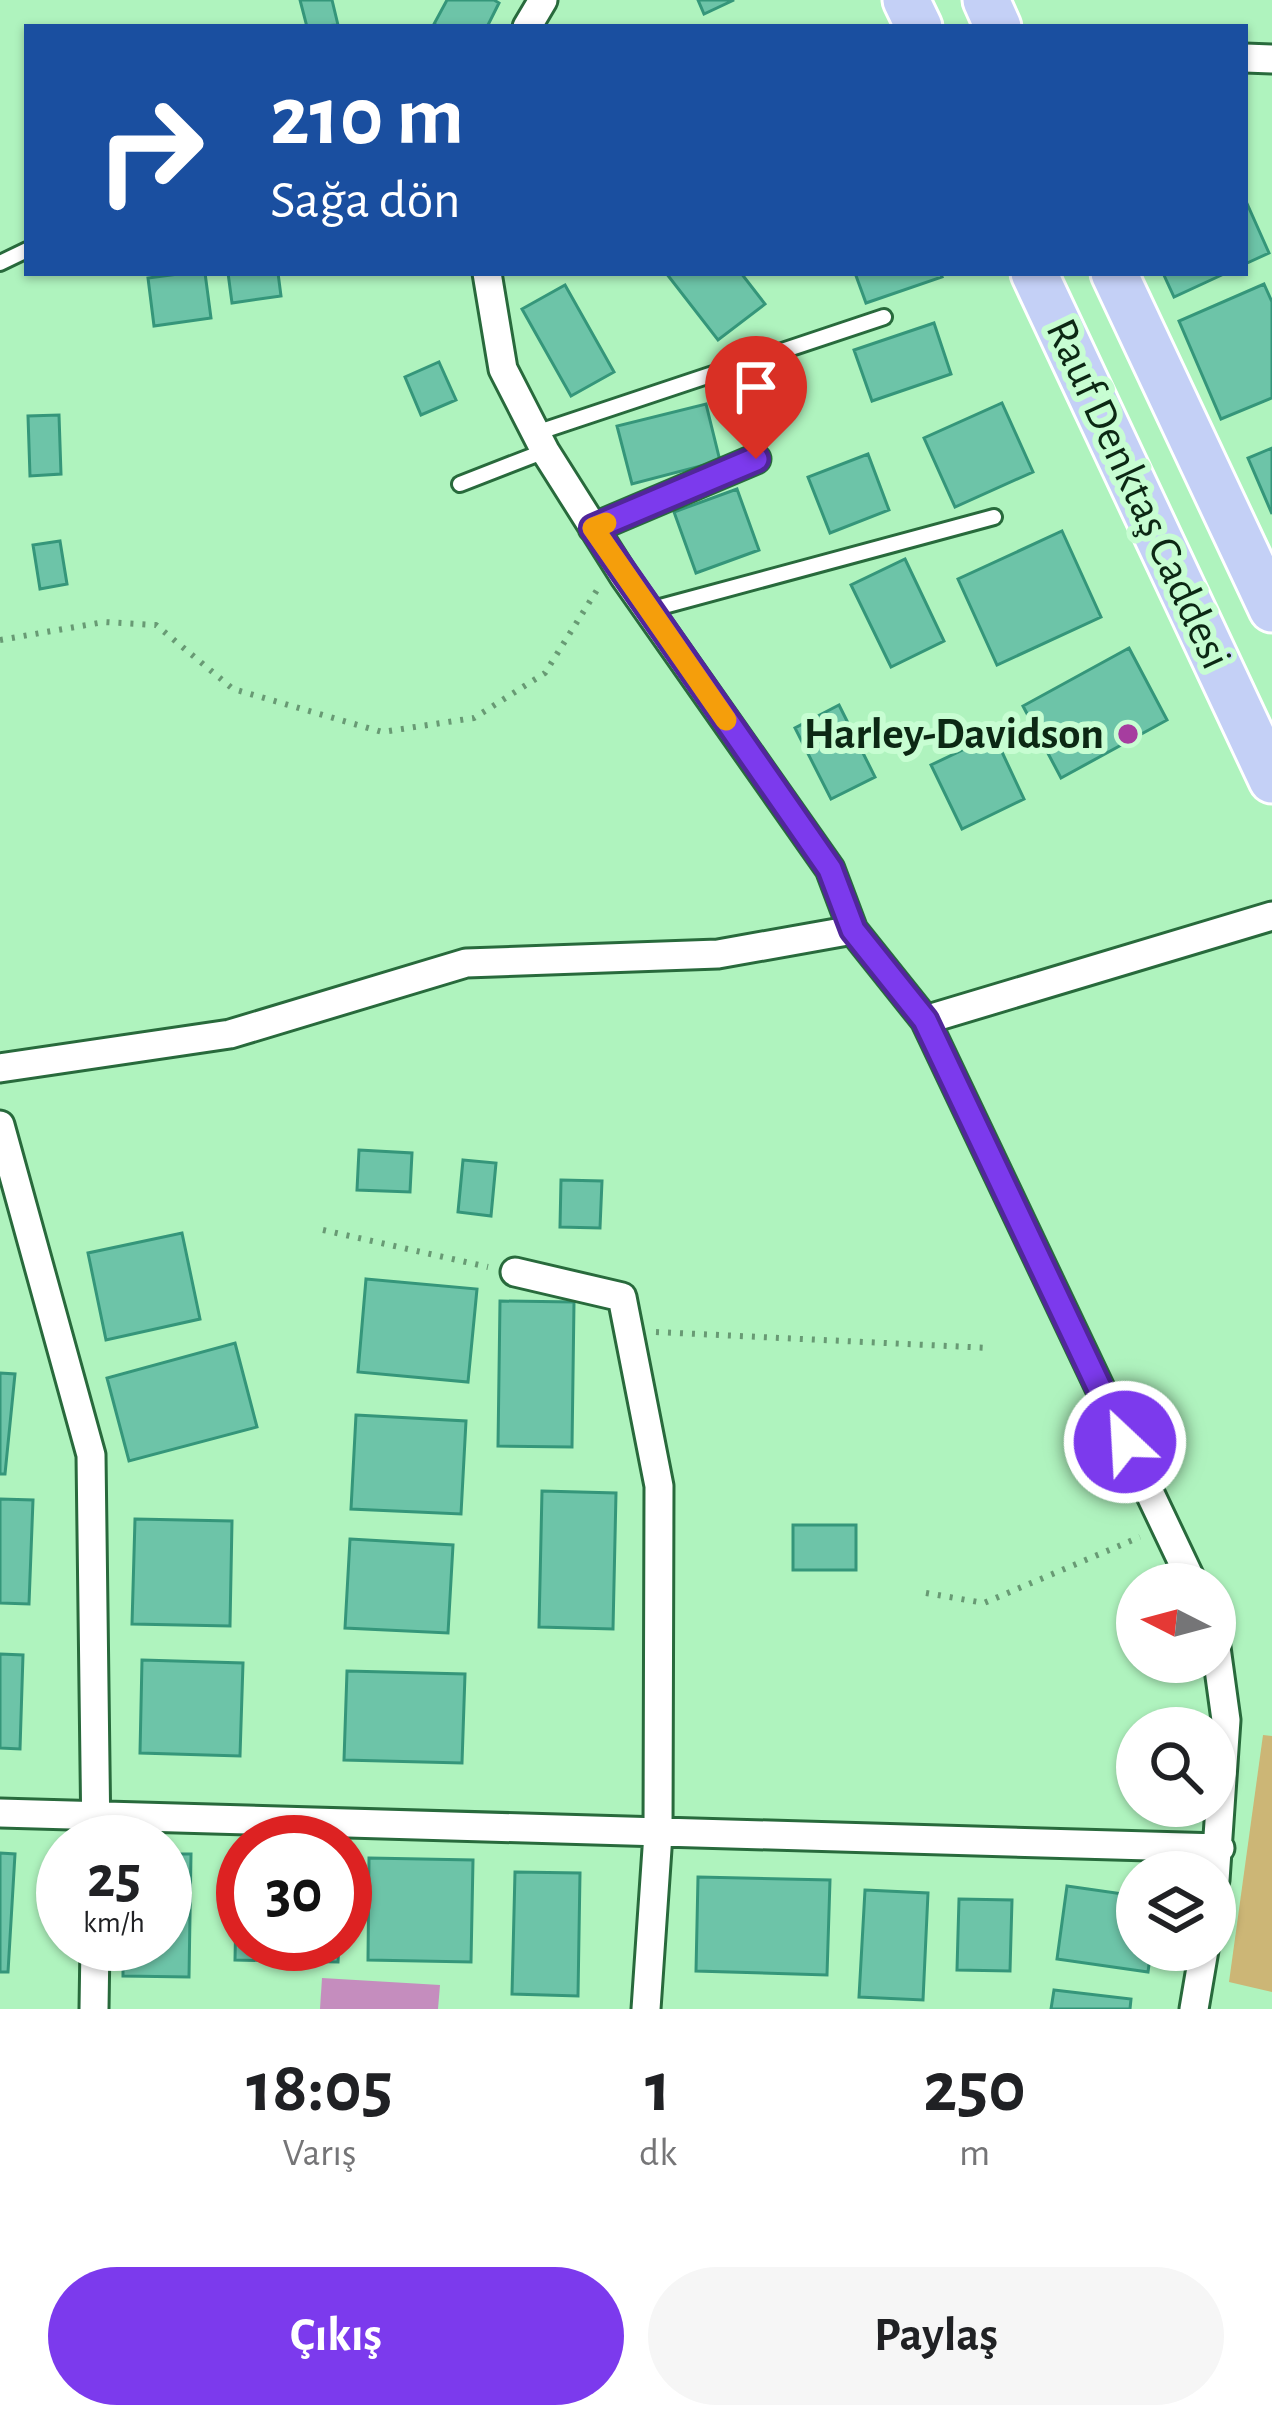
<!DOCTYPE html>
<html lang="tr">
<meta charset="utf-8">
<style>
:root{--surface:#fff;--page:#f6f6f6;--text:#202124;--muted:#757577;--accent:#7c3aed}
body{margin:0;font-family:"Alegreya Sans",sans-serif;background:var(--page);color:var(--text);height:100vh;display:flex;flex-direction:column;font-size:45px;white-space:nowrap}
*{box-sizing:border-box;margin:0}
p{font-size:39px;color:var(--muted)}
.icon{flex:none;width:66px;height:66px;fill:none;stroke:currentColor;stroke-width:2;stroke-linecap:round;stroke-linejoin:round}
.map{position:relative;height:2009px;overflow:hidden}
.sheet{display:flex;flex-direction:column;background:var(--surface);flex:1}
.sheet>*{flex:none}
.banner{position:absolute;left:24px;top:24px;width:1224px;height:252px;border-radius:0px;box-shadow:0 3px 9px #0004;background:#1a4fa0;color:#fff;overflow:hidden}
.needle{width:78px;rotate:276deg}
.fabs{position:absolute;left:1116px;top:1563px;display:grid;gap:24px}
.fabs a{display:grid;place-items:center;width:120px;height:120px;border-radius:50%;background:var(--surface);box-shadow:0 3px 9px #0004;font-size:60px}
.speed{position:absolute;left:36px;top:1815px;display:flex;gap:24px;font-size:60px;font-weight:700;text-align:center}
.speed>*{display:grid;place-content:center;width:156px;height:156px;border-radius:50%;background:var(--surface);box-shadow:0 3px 9px #0004;line-height:1}
.speed small{font-size:30px;font-weight:400}
.speed .limit{border:18px solid #d22;background:#fff;color:#111}
.pin{position:absolute;display:grid;place-items:center;width:102px;height:102px;color:#fff;margin:-123px -51px;border-radius:50% 50% 50% 0;rotate:-45deg;box-shadow:0 0 12px #0007}
.pin .icon{rotate:45deg}
.me{position:absolute;width:132px;margin:-66px;rotate:335deg;stroke-linejoin:round;filter:drop-shadow(0 0 9px #0008)}
.turn{display:flex;align-items:center;gap:42px;height:252px;padding:0 48px;font-size:54px}
.turn .icon{width:156px;height:156px;stroke-width:2.5}
.turn b{display:block;font-size:84px;line-height:102px}
.eta{display:flex;justify-content:space-evenly;align-items:center;height:204px;text-align:center}
.eta b{font-size:72px;font-weight:600;line-height:84px}
.cta{display:flex;gap:24px;margin-top:auto;padding:24px 48px}
.cta a{flex:1;height:138px;border-radius:72px;background:var(--accent);color:#fff;font-size:48px;font-weight:600;line-height:138px;text-align:center}
.cta a+a{background:var(--page);color:var(--text)}
.map>svg:first-child{display:block}
.green{fill:#ccb676}
.water{fill:#c58dbe}
.building{fill:#6dc4a8;stroke:#35967a;stroke-width:3}
.lines{fill:none;stroke-linecap:round;stroke-linejoin:round}
.service-casing{stroke:#286a3c;stroke-width:20}
.minor-casing{stroke:#286a3c;stroke-width:33}
.primary-casing{stroke:#fff;stroke-width:51}
.path{stroke:#689a74;stroke-width:6;stroke-dasharray:3 9;stroke-linecap:butt}
.service{stroke:#fff;stroke-width:14}
.minor{stroke:#fff;stroke-width:27}
.primary{stroke:#c4d0f6;stroke-width:45}
.route-casing{stroke:#51269a;stroke-width:30}
.route{stroke:#7c3aed;stroke-width:21}
.slow{stroke:#f59e0b;stroke-width:21}
.poi-dot{fill:#a63d9f;stroke:#c7fdd2;stroke-width:4.5}
.labels{text-anchor:middle;dominant-baseline:central;stroke-width:12;stroke-linejoin:round;paint-order:stroke}
.street-label{font-size:45px;fill:#0c2814;stroke:#c7fdd2}
.poi-label{font-size:45px;font-weight:bold;fill:#0c2814;stroke:#c7fdd2;text-anchor:end}
</style>
<div class="map">
<svg width="1272" height="2009" viewBox="0 0 1272 2009">
<rect width="100%" height="100%" fill="#aff3be"/>
<path class="green" d="M1263 1735 1272 1736V1992L1229 1982Z"/>
<path class="water" d="M322 1978 440 1985 438 2009H320Z"/>
<path class="building" d="M300 0H332L338 25 307 27Z
M447 0H494L499 3 487 27H440L434 24Z
M698 0H734L704 14Z
M1245 199 1269 253 1245 264Z
M186 273H205L211 318 154 326 148 278Z
M228 273H278L281 296 232 303Z
M666 273H741L765 304 718 340Z
M855 273H940L942 277 866 303Z
M1163 273H1226L1174 297Z
M1264 284 1272 302V398L1221 419 1179 321Z
M565 285 614 372 571 396 522 309Z
M934 323 951 374 872 401 854 350Z
M439 362 456 400 421 415 405 377Z
M1002 403 1033 472 955 507 924 438Z
M706 404 720 461 632 484 617 426Z
M59 415 61 474 30 476 28 416Z
M1272 448V514L1248 458Z
M868 454 889 510 830 533 808 477Z
M737 489 759 550 696 573 674 512Z
M1062 531 1101 617 997 665 958 579Z
M60 541 67 584 40 589 33 545Z
M905 559 944 641 891 667 851 585Z
M1129 648 1167 720 1061 778 1023 706Z
M839 705 875 777 831 799 795 728Z
M994 735 1024 799 962 829 931 765Z
M359 1150 412 1153 410 1192 357 1190Z
M463 1160 496 1163 491 1216 458 1212Z
M561 1180 602 1181 600 1228 560 1227Z
M182 1233 200 1319 106 1340 88 1253Z
M366 1279 477 1289 468 1382 358 1372Z
M500 1301 574 1302 572 1447 498 1446Z
M235 1343 257 1427 129 1461 107 1378Z
M0 1373 15 1374 5 1474H0Z
M356 1415 466 1421 461 1514 351 1509Z
M542 1491 616 1493 613 1629 539 1627Z
M0 1499 33 1500 29 1604 0 1603Z
M135 1519 232 1521 230 1626 132 1624Z
M793 1525H856V1570H793Z
M350 1539 453 1545 448 1633 345 1628Z
M0 1654 23 1655 20 1749 0 1748Z
M142 1660 243 1663 240 1756 140 1753Z
M347 1671 465 1674 462 1763 344 1760Z
M0 1853 15 1854 8 1972H0Z
M165 1854H191L189 1977 123 1976V1944H165Z
M237 1858H243V1944H339L338 1962 235 1960Z
M369 1858 473 1860 471 1962 368 1960Z
M515 1872 580 1873 578 1996 512 1994Z
M698 1877 830 1880 827 1975 696 1971Z
M1067 1886 1137 1896V1950H1151L1148 1972 1057 1959Z
M865 1890 928 1893 923 2000 859 1997Z
M959 1899 1012 1900 1010 1971 957 1970Z
M1054 1990 1131 1999 1130 2009H1051Z"/>
<g class="lines">
<defs>
<path id="service" d="M0 263 27 250
M536 433 884 317
M460 484 545 451
M649 610 994 517"/>
<path id="minor" d="M527 27 543 0
M1245 58 1272 59
M487 273 503 369 545 451 624 576 830 869 853 930 925 1020 1193 1584
M593 528 756 459
M925 1020 1272 916
M0 1068 230 1034 466 963 718 954 853 930
M0 1125 91 1455 96 1842
M515 1272 622 1297 659 1486 658 1834 646 2009
M1215 1640 1226 1720 1215 1880
M0 1813 1220 1848
M94 2009 95 1944
M1194 2009 1204 1950"/>
<path id="primary" d="M906 0 919 27
M986 0 998 27
M1034 273 1272 780
M1114 273 1272 609"/>
</defs>
<use href="#service" class="service-casing"/>
<use href="#minor" class="minor-casing"/>
<use href="#primary" class="primary-casing"/>
<path class="path" d="M0 640 104 622 156 625 233 689 382 732 474 718 545 673 597 590
M323 1230 488 1267
M656 1332 990 1348
M926 1593 984 1603 1140 1537"/>
<use href="#service" class="service"/>
<use href="#minor" class="minor"/>
<use href="#primary" class="primary"/>
</g>
<g class="lines">
<defs>
<path id="route" d="M756 459 593 528 830 869 853 930 925 1020 1125 1442"/>
</defs>
<use href="#route" class="route-casing"/>
<use href="#route" class="route"/>
<path class="slow" d="M606 523 593 528 726 720"/>
</g>
<circle class="poi-dot" cx="1128" cy="734" r="12"/>
<g class="labels">
<g class="street-label">
<text transform="translate(1138 494) rotate(65)">Rauf Denktaş Caddesi</text>
</g>
<g class="poi-label">
<text x="1104" y="734">Harley-Davidson</text>
</g>
</g>
</svg>
<div class="fabs">
<a><svg class="needle" viewBox="-14 -14 28 28"><path d="M0-13l5 13h-10z" fill="#e53935"/><path d="M0 13l5-13h-10z" fill="#757577"/></svg></a>
<a><svg class="icon" aria-label="search" viewBox="0 0 24 24"><circle cx="10" cy="10" r="6"/><path d="M15 15l6 6"/></svg></a>
<a><svg class="icon" aria-label="layers" viewBox="0 0 24 24"><path d="M12 4l9 5-9 5-9-5zM3 14l9 5 9-5"/></svg></a>
</div>
<div class="speed"><div>25<small>km/h</small></div><div class="limit">30</div></div>
<div class="pin" style="left:756px;top:459px;background:#d93025"><svg class="icon" aria-label="arrive" viewBox="0 0 24 24"><path d="M6 21V4h12l-3 4 3 4H6"/></svg></div>
<svg class="me" style="left:1125px;top:1442px" viewBox="-20 -20 40 40"><circle r="17" fill="#7c3aed" stroke="#fff" stroke-width="3"/><path d="M0-11L8 9 0 5-8 9z" fill="#fff"/></svg>
<div class="banner">
<div class="turn"><svg class="icon" aria-label="right" viewBox="0 0 24 24"><path d="M7 20v-9h11M14 6l5 5-5 5"/></svg><div><b>210 m</b>Sağa dön</div></div>
</div>
</div>
<section class="sheet">
<div class="eta">
<div><b>18:05</b><p>Varış</p></div>
<div><b>1</b><p>dk</p></div>
<div><b>250</b><p>m</p></div>
</div>
<div class="cta"><a>Çıkış</a><a>Paylaş</a></div>
</section>
